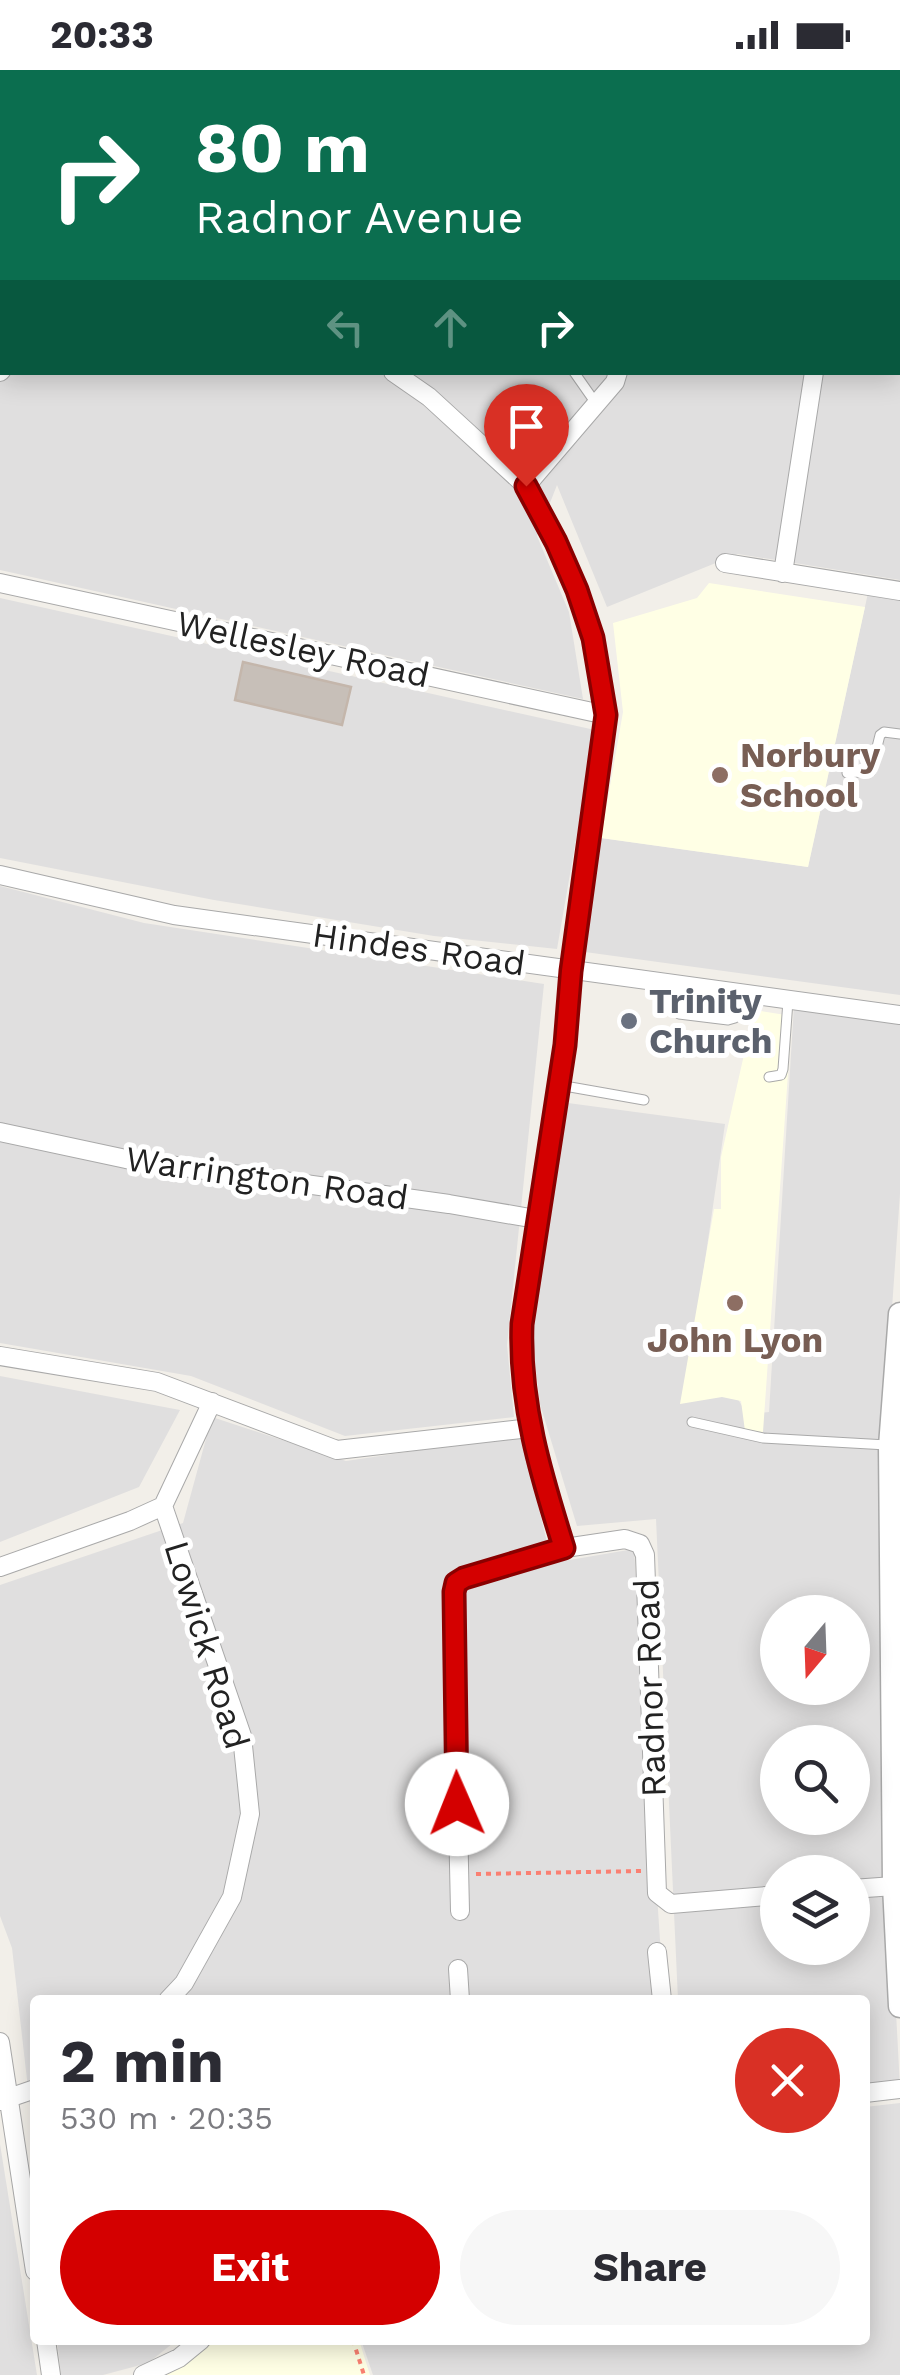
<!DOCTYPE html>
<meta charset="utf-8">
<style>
:root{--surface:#fff;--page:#f7f7f7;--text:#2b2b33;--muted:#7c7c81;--accent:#d40000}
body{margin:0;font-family:"Work Sans",sans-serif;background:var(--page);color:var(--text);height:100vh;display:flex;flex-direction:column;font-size:38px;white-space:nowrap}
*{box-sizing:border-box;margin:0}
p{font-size:32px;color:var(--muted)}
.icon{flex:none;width:55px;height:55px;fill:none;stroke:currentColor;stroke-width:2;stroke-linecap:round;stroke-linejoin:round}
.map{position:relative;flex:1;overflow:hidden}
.sheet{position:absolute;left:30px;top:1925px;width:840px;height:350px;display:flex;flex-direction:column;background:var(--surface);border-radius:10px;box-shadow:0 5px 25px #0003}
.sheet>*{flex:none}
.banner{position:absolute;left:0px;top:0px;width:900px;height:305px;box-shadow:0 5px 25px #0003;background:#0b6e4f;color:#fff;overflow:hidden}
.needle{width:65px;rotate:199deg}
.buttons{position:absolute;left:760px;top:1525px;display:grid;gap:20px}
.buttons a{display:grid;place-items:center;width:110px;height:110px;border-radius:50%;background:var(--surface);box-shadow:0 5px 25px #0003;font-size:50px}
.pin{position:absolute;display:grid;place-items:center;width:85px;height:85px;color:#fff;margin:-102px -42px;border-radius:50% 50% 50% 0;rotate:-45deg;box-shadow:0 0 10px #0007}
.pin .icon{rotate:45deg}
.me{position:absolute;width:110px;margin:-55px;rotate:359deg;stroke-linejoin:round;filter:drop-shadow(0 0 8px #0008)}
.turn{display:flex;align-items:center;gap:35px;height:210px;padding:0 30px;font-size:45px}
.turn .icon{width:130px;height:130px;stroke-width:2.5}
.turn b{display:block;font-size:70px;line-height:85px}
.lanes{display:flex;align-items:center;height:95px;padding:0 30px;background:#0003;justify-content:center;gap:50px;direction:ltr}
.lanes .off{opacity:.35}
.round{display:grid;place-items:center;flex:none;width:105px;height:105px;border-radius:52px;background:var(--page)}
.summary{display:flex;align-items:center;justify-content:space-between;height:170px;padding:0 30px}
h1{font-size:60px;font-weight:700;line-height:75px}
.cta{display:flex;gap:20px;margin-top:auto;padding:20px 30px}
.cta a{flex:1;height:115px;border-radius:60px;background:var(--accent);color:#fff;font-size:40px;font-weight:700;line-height:115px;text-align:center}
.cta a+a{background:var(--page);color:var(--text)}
.status{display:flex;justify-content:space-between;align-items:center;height:70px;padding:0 50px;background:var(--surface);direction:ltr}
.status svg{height:28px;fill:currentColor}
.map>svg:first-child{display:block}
.residential{fill:#e0dfdf;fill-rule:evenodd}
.commercial{fill:#f2dad9}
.education{fill:#ffffe5}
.building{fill:#c7bfb8;stroke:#c4b6ab;stroke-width:2.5}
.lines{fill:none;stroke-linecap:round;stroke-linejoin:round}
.service-casing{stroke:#a9a9a9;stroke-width:11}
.pedestrian-casing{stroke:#a9a9a9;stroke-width:15}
.minor-casing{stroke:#a9a9a9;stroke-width:20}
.tertiary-casing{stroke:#a9a9a9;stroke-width:25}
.primary-casing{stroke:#a06b00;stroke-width:30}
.path{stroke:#fa8072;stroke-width:4;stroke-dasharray:5 5;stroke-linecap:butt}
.service{stroke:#fff;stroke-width:9}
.pedestrian{stroke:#fff;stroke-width:12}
.minor{stroke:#fff;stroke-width:18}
.tertiary{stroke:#fff;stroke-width:22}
.primary{stroke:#fcd6a4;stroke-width:28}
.route-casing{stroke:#8a0000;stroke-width:25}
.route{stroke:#d40000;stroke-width:18}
.education-dot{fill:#8d6e63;stroke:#fff;stroke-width:4}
.worship-dot{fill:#6b7280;stroke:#fff;stroke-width:4}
.labels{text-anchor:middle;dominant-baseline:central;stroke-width:10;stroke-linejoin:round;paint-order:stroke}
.street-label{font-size:35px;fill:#222;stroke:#fff}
.education-label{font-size:35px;font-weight:bold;fill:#785e54;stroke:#fff;text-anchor:start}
.worship-label{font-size:35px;font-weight:bold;fill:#5b616d;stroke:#fff;text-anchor:start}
</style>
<div class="status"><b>20:33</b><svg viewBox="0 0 49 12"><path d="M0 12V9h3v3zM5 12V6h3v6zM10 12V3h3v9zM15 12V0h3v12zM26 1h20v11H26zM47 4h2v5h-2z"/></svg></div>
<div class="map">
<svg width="900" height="2305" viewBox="0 0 900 2305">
<rect width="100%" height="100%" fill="#f2efe9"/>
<path class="residential" d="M0 0 481 2H2V302H898V138H900V510L738 484 607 537 557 415 537 466 569 542 583 629 0 500Z
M868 523 900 530V925L585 882 601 768 808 797Z
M0 528 595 660 557 879 434 866 214 830 0 788Z
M0 816 144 853 544 914 507 1275 514 1347 345 1366 191 1306 0 1273Z
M794 935 900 947V1124L882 1381 888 1792 900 2017 865 2021V1930H678L656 1449 577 1456 540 1334 532 1267 568 1033 725 1054 688 1307 728 1313 747 1344 769 1342ZM778 1542H852V1618H778ZM778 1672H852V1748H778ZM778 1802H852V1878H778Z
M0 1306 180 1340 139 1417 0 1472Z
M212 1347 346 1391 521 1365 552 1493 634 1479 664 1930H35V2080L12 1878 0 1846V1515L183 1453Z
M900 2033V2305H373L361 2270H865V2037Z
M0 2074 37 2305H0Z
M57 2270H177L148 2293 103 2305H61Z"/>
<path class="commercial" d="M538 0H900V90H898V2Z"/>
<path class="education" d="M709 513 865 537 808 797 601 768 623 642 613 553 697 528Z
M754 940 792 946 763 1362 745 1361 741 1331 722 1327 680 1334 714 1139H721V1087Z
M205 2270H359L370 2305H159Z"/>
<path class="building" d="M243 592 351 617 342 655 235 630Z"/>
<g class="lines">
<defs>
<path id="service" d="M574 302 595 332
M847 703 871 701 880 665 884 662 900 664
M672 915V936L679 944 728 950 735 948 740 925
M769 1007 781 1005 783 999 788 931
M559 1015 644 1030
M692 1352 763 1368 887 1375"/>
<path id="pedestrian" d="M589 2V0"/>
<path id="minor" d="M161 2 162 0
M379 2 382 0
M0 302 2 300
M393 302 429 327 526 416 556 472 577 520 593 568 606 645 571 901 565 975 521 1254C518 1332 541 1405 565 1478L625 1469 640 1474 645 1485 657 1823 671 1834 778 1825
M526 416 615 312 618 302
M725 493 900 521
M783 503 814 302
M0 513 606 645
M0 805 174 845 900 945
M0 1062 126 1089 449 1134 536 1149
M0 1286 157 1312 337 1380 530 1358
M0 1497 130 1451 163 1436
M852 1819 894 1816
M460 1841 453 1522 456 1513 464 1508 565 1478
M657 1882 662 1930
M458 1899 460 1930
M168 1930 184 1913 232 1827 250 1744 242 1666 163 1436 212 1332
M0 1972 35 2201
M865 2023 900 2019
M0 2031 35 2019
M46 2270 51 2305
M143 2305 179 2288 201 2270"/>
<path id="tertiary" d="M900 1244 890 1376 894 1816 900 1936"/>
<path id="primary" d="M528 0 533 2
M898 117 900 118"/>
</defs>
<use href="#service" class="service-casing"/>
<use href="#pedestrian" class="pedestrian-casing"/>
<use href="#minor" class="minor-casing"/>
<use href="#tertiary" class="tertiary-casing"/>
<use href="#primary" class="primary-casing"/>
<path class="path" d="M834 2 835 0
M476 1804 642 1801
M353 2270 364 2305"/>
<use href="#service" class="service"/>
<use href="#pedestrian" class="pedestrian"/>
<use href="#minor" class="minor"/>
<use href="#tertiary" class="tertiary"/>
<use href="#primary" class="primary"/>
</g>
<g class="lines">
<defs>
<path id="route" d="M457 1734 454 1522 456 1513 464 1508 564 1478C541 1405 519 1333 522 1254L565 975 571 901 606 645 593 568 577 520 556 472 526 416"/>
</defs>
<use href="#route" class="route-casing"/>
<use href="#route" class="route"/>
</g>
<g class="education-dot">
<circle cx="720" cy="705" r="10"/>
<circle cx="735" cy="1233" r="10"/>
</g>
<circle class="worship-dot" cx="629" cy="951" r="10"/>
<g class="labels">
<g class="street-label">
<text transform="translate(303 579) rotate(12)">Wellesley Road</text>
<text transform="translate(419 879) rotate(8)">Hindes Road</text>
<text transform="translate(267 1108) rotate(8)">Warrington Road</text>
<text transform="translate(207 1575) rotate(73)">Lowick Road</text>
<text transform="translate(650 1618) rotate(-92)">Radnor Road</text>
</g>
<g class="education-label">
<text x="740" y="685">Norbury<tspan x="740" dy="40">School</tspan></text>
<text x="735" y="1270" text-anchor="middle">John Lyon</text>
</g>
<g class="worship-label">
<text x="649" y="931">Trinity<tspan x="649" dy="40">Church</tspan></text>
</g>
</g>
</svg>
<div class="buttons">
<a><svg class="needle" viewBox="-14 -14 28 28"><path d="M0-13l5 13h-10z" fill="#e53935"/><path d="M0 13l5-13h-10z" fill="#7c7c81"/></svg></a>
<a><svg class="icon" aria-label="search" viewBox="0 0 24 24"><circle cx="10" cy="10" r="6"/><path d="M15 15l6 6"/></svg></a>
<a><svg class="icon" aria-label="layers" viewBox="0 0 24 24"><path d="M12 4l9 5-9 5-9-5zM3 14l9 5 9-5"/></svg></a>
</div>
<div class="pin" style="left:526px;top:416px;background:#d93025"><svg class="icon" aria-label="arrive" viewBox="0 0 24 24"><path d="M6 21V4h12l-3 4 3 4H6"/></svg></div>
<svg class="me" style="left:457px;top:1734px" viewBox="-20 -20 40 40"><circle r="19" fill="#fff"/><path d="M0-13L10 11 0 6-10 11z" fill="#d40000"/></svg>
<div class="banner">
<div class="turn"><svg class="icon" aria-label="right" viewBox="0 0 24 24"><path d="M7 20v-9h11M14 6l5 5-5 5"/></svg><div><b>80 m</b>Radnor Avenue</div></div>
<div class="lanes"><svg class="icon off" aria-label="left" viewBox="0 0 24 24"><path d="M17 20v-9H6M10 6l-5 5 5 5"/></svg><svg class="icon off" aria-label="ahead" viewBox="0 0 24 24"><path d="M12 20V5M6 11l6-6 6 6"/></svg><svg class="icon" aria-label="right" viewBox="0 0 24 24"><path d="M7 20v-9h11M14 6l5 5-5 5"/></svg></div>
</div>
<section class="sheet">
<div class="summary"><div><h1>2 min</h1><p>530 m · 20:35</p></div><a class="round" style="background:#d93025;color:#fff"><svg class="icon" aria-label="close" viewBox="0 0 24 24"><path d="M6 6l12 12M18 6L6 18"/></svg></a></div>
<div class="cta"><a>Exit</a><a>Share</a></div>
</section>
</div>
